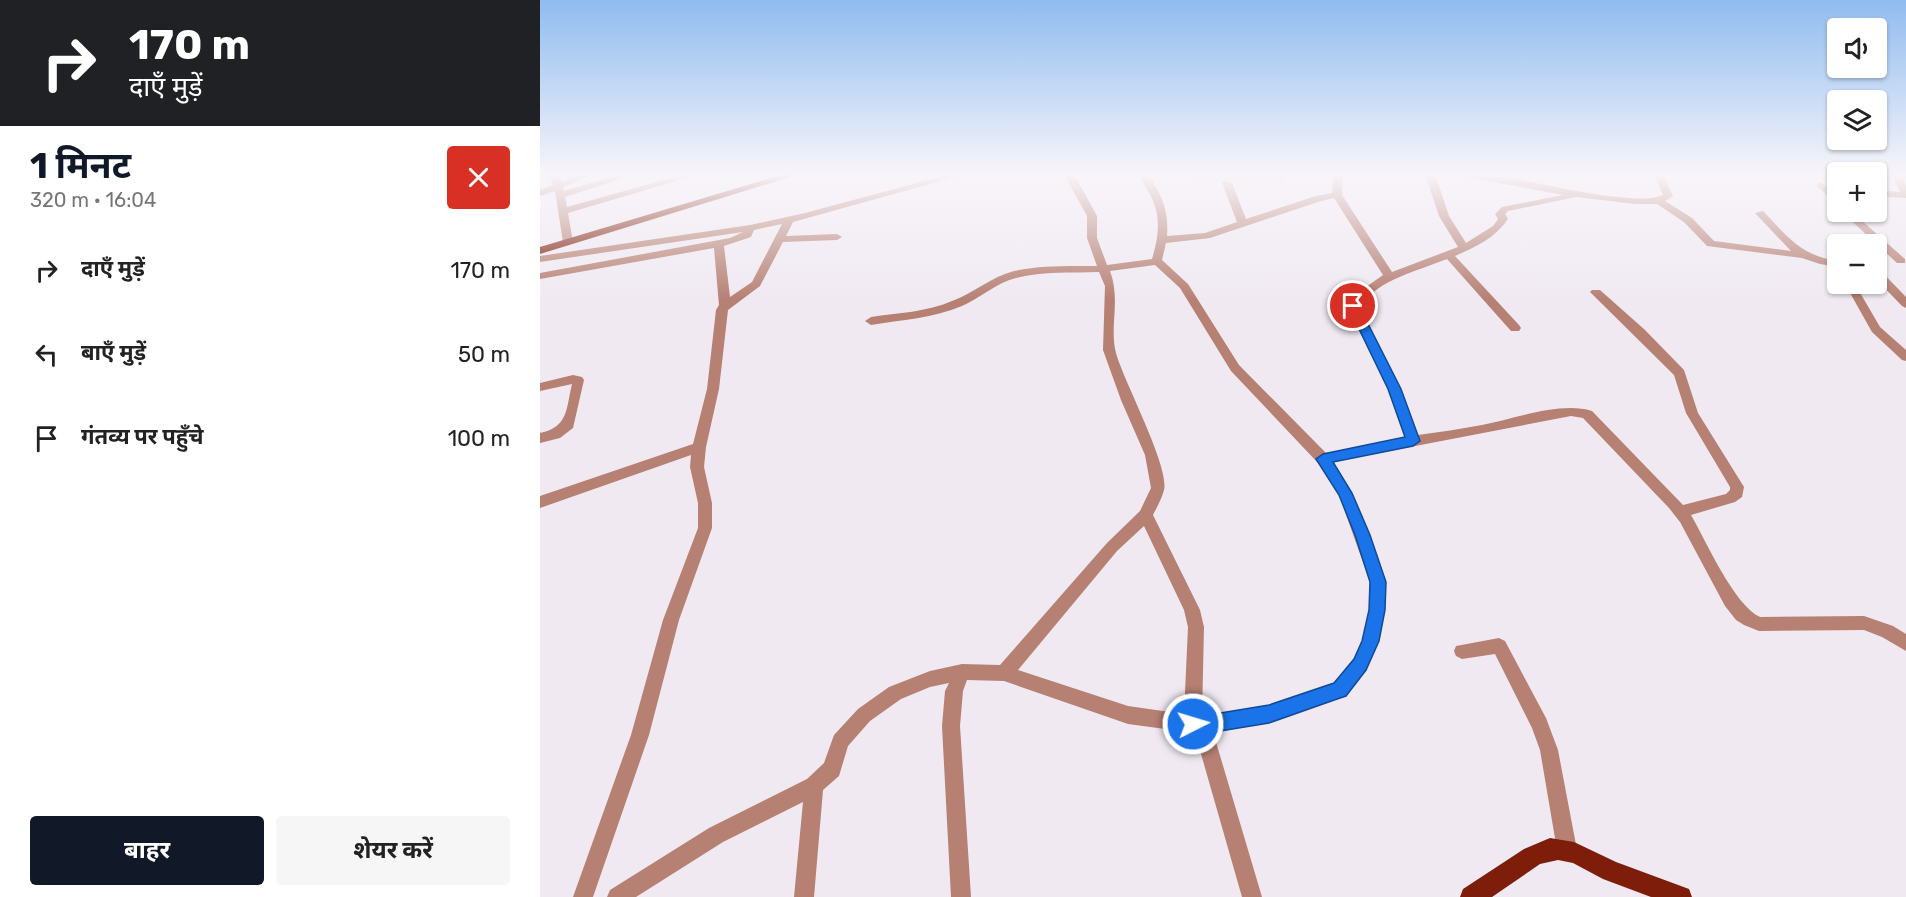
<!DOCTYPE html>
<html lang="hi">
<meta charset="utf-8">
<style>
:root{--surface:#fff;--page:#f6f6f6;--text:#222;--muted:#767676;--accent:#111827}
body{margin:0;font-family:Rubik,"Noto Sans Devanagari",sans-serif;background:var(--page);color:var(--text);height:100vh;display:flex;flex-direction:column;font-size:22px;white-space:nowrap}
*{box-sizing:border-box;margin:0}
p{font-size:20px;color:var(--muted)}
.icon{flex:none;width:33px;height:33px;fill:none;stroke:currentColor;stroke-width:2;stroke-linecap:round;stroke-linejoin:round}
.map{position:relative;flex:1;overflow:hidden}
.details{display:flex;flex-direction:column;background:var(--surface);width:540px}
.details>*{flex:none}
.top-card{background:#202124;color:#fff;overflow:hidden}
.tools{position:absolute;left:1287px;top:18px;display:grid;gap:12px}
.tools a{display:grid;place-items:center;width:60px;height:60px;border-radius:6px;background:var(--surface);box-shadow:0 2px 4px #0004;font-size:30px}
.pin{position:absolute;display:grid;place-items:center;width:51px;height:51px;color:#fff;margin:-26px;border:3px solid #fff;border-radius:50%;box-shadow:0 2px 6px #0007}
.me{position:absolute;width:66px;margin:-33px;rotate:85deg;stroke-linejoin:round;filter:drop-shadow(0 0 4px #0008)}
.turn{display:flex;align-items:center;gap:21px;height:126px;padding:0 30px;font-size:27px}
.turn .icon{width:78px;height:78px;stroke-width:2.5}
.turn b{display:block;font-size:42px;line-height:51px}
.round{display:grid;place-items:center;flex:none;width:63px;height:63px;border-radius:6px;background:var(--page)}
.overview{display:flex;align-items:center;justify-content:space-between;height:102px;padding:0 30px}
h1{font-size:36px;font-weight:700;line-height:45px;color:var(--accent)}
.cta{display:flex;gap:12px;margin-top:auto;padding:12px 30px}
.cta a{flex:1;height:69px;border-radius:6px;background:var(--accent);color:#fff;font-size:24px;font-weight:700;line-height:69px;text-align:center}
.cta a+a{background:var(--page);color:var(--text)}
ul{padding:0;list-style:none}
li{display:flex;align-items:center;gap:18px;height:84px;padding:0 30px}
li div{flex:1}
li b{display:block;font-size:22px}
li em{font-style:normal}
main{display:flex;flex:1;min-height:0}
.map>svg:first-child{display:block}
.green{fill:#c0da98}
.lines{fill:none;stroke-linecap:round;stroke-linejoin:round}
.street{fill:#b68073;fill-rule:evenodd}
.primary{fill:#7d1d0a;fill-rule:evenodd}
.route{fill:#1a73e8;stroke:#114b97;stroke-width:1.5}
</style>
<main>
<section class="details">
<div class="top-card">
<div class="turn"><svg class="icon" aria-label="right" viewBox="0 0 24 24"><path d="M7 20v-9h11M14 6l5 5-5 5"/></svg><div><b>170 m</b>दाएँ मुड़ें</div></div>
</div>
<div class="overview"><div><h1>1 मिनट</h1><p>320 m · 16:04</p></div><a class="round" style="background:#d93025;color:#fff"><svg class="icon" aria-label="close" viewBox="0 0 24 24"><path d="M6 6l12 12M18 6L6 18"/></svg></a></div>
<ul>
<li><svg class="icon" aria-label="right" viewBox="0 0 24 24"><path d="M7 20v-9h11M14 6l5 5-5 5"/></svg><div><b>दाएँ मुड़ें</b></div><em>170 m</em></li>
<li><svg class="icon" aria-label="left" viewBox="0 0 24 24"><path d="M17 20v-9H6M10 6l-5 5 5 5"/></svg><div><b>बाएँ मुड़ें</b></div><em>50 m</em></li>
<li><svg class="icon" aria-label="arrive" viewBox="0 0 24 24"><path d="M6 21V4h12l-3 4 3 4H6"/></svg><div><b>गंतव्य पर पहुँचे</b></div><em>100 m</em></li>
</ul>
<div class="cta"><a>बाहर</a><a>शेयर करें</a></div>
</section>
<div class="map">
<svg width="1366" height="897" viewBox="0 0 1366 897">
<rect width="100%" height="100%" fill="#f0e9f2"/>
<path class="green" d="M656 174H746L744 183 654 180Z"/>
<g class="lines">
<path class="street" d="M9 174H19L22 181 41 174H54L23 187 24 191 81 174H96L25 197 27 207 145 174H160L28 213 33 242 28 245 23 242 15 191 0 196V190L13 185Z
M410 174H426L253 222 246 236 297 234 302 237 297 240 243 242 220 286 188 310 179 389 166 447 164 467 172 503V528L139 620 109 735 53 897H33L91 735 123 620 158 528V503L150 467 151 455 0 508V496L153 444 167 389 176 310 179 305 174 248 0 279V273L190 238 203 232 0 262V256L210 225 265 213ZM242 224 212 282 190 297 184 246 211 237 214 230Z
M524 174H534L557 216V238L567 265 612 259C623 222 619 204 597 174H607C622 194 629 211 627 236L665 233 697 222 682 183 684 181 692 183 706 219 776 196 792 193 793 174H803L802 195 852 272 918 247 899 216 885 174H895L909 216 926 243 953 226 958 219 955 214 962 207 1023 195 927 177 922 174C973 174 1026 192 1077 197 1092 198 1109 201 1123 195L1113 174H1123L1133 196 1125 201 1152 218 1174 241 1251 251 1215 213 1223 211C1247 236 1261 256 1298 261V267L1280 264 1262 258 1167 246 1144 222 1117 204H1095L1036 197 968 211 965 214 968 219C955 238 936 247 915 256L979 325 981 328 979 331H971L907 259C875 272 842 278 819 306L860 389 878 435C899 432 921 429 942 425 975 419 1020 401 1052 411L1143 505 1186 494 1190 490V487L1146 413 1134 375 1050 292 1052 290H1060L1105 330 1144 370 1158 413 1204 487 1202 497 1195 502 1151 515C1166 541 1194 605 1220 617L1324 616 1353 626 1366 634V651L1342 637 1324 630 1219 631 1204 625 1196 620 1185 606 1140 522 1129 508 1043 418 1031 416 792 462 812 493 846 582 845 610 839 641 826 671 806 696 729 723 673 732 722 897H702L655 733 588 724 464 681 427 680 423 691 420 726 431 897H411L402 726 405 691 409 683 390 687 361 699 330 721 308 746 299 776 283 790 274 897H254L263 802 183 842 96 897H67L70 890 169 828 267 779 284 763 294 735 318 709 349 687 390 671 422 664 460 665 567 543 600 511 611 488 605 455 581 400 563 350 565 286 559 272C532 273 503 271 476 278 456 283 440 298 422 306 394 318 361 320 331 325L325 321 331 317C358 313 387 312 412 301 434 293 451 277 474 271 501 265 530 266 557 266L547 238V216ZM794 198 843 275 819 292 807 306 848 389 865 438 786 453 699 365 648 284 622 260 626 243 670 238 781 201ZM615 265 640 288 691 371 778 463 799 495 830 582 829 610 823 641 814 659 794 684 729 705 662 716 664 627 660 610 613 515C617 507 622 498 624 490 630 467 584 382 576 353 569 327 581 300 570 271ZM604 526 644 610 648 627 644 714 588 706 478 670 577 551Z
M1351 174H1361L1366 185V198L1336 196V190L1360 192Z
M1281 182 1298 196V205L1278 187 1276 185Z
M1302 212H1312L1365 259V263H1357Z
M1336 269 1340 270 1366 297V308L1362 306 1336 279Z
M1305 284H1315L1340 327 1366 350V361L1362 360 1332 332Z
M33 375 42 377 44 380 33 428 20 438 0 443V433C29 427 26 408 32 384L0 391V383Z
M959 638 965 641 1006 718 1018 750 1037 850 1034 857 1027 860 1020 857 1017 850 1000 750 992 728 955 654 922 659 916 656 914 651 916 646Z"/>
<path class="primary" d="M244 174H260L0 254V247Z
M1010 838 1034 842 1076 862 1149 889 1152 897H1111L1063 879 1033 863 1018 860 1000 864 952 897H920L923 889 984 849Z"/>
</g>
<linearGradient id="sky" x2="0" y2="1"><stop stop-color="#90bcf0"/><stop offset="0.58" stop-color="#f8f5f9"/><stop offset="1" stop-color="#f8f5f9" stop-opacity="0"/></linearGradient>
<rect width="1366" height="300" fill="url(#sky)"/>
<path class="route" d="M813 302 819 306 861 389 880 441 873 446 793 462 812 493 830 535 846 582 845 610 839 641 826 670 806 696 800 698 729 723 662 734 647 731 644 724 647 718 653 715 662 716 729 705 794 683 814 659 822 641 829 610 830 582 815 535 799 495 776 459 783 454 865 437 848 389 808 306Z"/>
</svg>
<div class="tools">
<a><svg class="icon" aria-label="sound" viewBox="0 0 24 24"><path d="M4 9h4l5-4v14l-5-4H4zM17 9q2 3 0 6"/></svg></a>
<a><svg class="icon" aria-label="layers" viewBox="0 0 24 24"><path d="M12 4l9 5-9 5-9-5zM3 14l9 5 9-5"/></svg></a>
<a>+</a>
<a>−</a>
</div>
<div class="pin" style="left:813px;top:306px;background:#d93025"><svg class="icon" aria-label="arrive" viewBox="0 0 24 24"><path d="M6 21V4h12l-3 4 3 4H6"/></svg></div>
<svg class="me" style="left:653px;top:724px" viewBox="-20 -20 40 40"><circle r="17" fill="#1a73e8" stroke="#fff" stroke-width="3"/><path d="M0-11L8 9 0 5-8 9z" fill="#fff"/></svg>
</div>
</main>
